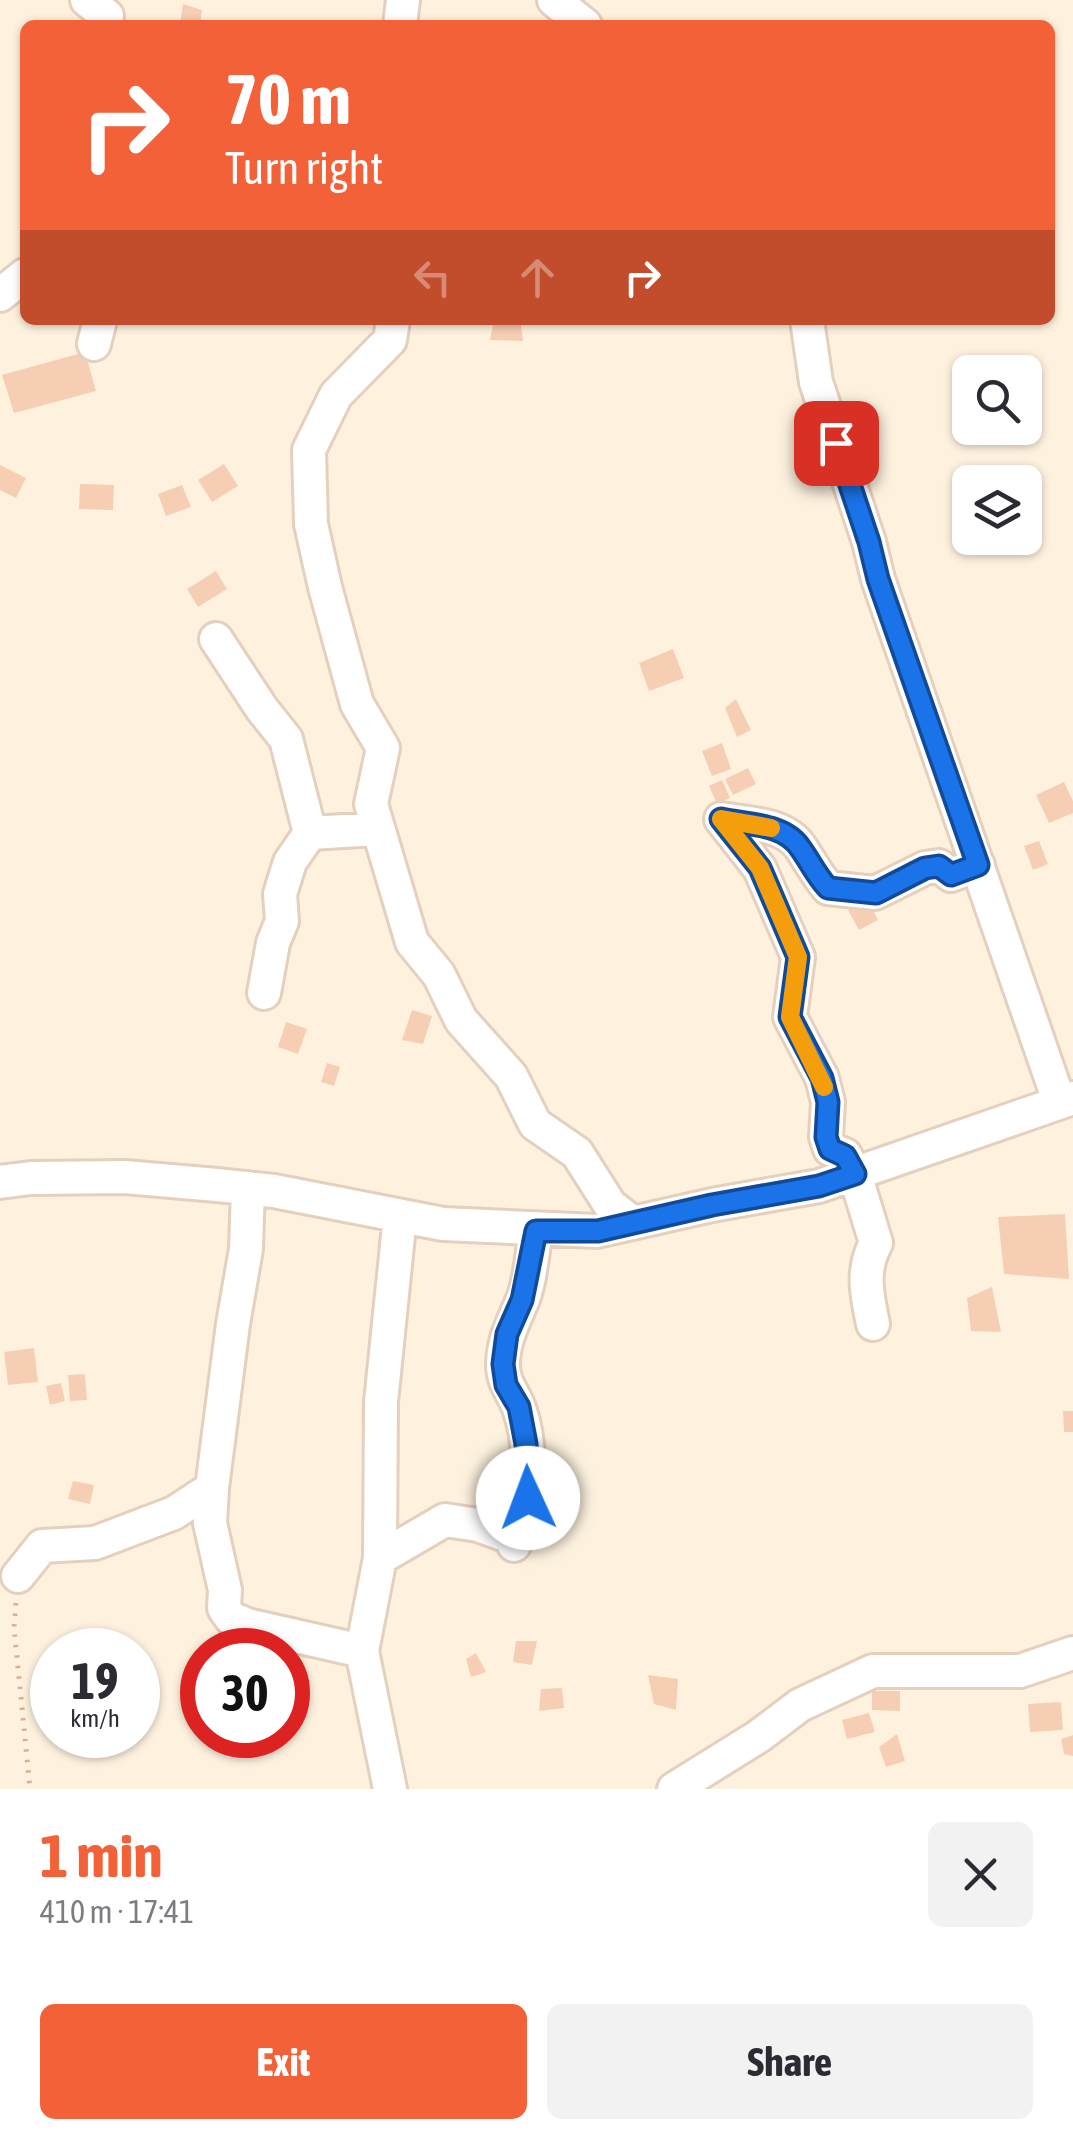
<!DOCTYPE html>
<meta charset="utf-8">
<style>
:root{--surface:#fff;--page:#f2f2f3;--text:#2b2b33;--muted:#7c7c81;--accent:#f36139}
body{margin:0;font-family:"Asap Condensed",sans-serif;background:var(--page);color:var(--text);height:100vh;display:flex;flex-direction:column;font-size:38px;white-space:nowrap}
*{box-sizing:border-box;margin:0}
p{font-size:32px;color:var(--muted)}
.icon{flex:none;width:55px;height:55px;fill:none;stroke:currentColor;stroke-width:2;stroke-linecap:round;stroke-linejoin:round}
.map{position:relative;height:1789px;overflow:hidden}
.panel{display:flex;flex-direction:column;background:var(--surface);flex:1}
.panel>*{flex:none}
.hud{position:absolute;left:20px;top:20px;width:1035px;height:305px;border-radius:15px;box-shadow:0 2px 8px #0004;background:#f36139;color:#fff;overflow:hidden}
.buttons{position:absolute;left:952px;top:355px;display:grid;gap:20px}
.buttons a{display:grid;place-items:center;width:90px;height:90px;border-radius:15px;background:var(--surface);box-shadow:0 2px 8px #0004;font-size:50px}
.speed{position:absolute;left:30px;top:1628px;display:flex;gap:20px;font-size:50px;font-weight:700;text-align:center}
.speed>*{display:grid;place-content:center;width:130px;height:130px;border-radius:50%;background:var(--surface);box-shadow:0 2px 8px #0004;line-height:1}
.speed small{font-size:25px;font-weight:400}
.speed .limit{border:15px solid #d22;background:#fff;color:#111}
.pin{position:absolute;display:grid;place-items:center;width:85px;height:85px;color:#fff;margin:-42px;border-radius:20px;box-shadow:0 5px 15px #0006}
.me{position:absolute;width:110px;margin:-55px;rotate:358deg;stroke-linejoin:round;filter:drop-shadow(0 0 8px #0008)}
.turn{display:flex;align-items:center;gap:35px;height:210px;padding:0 40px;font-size:45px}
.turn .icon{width:130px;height:130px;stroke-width:2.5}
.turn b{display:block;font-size:70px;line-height:85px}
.lanes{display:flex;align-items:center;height:95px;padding:0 40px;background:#0003;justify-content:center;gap:50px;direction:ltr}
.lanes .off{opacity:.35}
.round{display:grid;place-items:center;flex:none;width:105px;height:105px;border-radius:15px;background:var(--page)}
.overview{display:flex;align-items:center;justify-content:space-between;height:170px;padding:0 40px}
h1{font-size:60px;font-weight:700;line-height:75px;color:var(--accent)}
.action{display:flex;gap:20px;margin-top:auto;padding:20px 40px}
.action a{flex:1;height:115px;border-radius:15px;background:var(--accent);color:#fff;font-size:40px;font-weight:700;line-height:115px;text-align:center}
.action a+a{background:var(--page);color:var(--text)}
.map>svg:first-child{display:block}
.building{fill:#f6ceb4}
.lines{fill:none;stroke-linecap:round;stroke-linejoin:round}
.minor-casing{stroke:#e5cfbd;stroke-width:38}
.path{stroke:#dab198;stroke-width:5;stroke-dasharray:2.5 8;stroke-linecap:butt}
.minor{stroke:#fff;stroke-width:32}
.route-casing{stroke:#114b97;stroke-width:25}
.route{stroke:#1a73e8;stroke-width:18}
.slow{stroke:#f59e0b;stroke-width:18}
</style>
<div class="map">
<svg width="1073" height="1789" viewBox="0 0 1073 1789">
<rect width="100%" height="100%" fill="#fef2df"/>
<path class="building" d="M183 4 202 10 200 25H180Z
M494 320H520L523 341 490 340Z
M85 352 96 391 14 413 2 375Z
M224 464 238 486 212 502 198 480Z
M0 465 26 478 16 498 0 490Z
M80 484 114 485 113 510 79 509Z
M182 485 191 507 166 516 158 494Z
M216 571 227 589 198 607 187 589Z
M673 649 684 678 649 691 639 663Z
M736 699 751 730 737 737 725 708Z
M722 743 731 769 712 776 702 751Z
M748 768 756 784 733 795 725 779Z
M722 780 730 798 717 804 709 786Z
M1064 782 1073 801V813L1049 823 1036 795Z
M1039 841 1048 864 1033 870 1024 846Z
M867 899 878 920 859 930 848 910Z
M412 1010 432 1016 423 1044 402 1040Z
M286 1022 307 1029 298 1054 278 1047Z
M327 1063 340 1067 334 1086 321 1082Z
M1065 1214 1069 1279 1004 1274 998 1217Z
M992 1287 1001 1332 971 1331 967 1298Z
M34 1348 38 1382 8 1385 4 1352Z
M85 1374 87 1400 70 1401 68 1375Z
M61 1383 65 1401 50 1405 46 1386Z
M1063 1411H1073V1432H1064Z
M73 1481 94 1485 90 1504 68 1499Z
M516 1641H537L532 1665 513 1662Z
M476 1653 486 1672 471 1677 466 1659Z
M648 1675 678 1679 676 1710 654 1704Z
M562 1688 564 1708 539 1711 541 1689Z
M872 1691H900V1711L872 1710Z
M1061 1702 1063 1730 1030 1732 1028 1704Z
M869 1713 875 1732 847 1739 842 1720Z
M897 1734 905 1761 886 1767 879 1747Z
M1073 1735V1756L1064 1754 1061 1739Z"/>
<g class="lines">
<defs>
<path id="minor" d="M87 0 107 16
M554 0 585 25
M400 25 403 0
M0 295 25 275
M393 320 390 340 336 395 309 450 311 524 325 587 357 704 383 748 371 804 412 942 439 975 461 1020 511 1076 535 1124 577 1153 610 1205 633 1223
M807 320 816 382 869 542 878 579 1059 1101
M94 344 100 320
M216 639 262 709 286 739 310 833
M721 819 760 869 798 957 790 1017 822 1078 828 1102 826 1137 830 1149 845 1155 855 1174 876 1243C861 1270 867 1295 873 1324
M721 819C748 824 785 823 801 848 811 863 817 875 828 888L875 893 925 868 939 866 951 875 978 865
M264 993 273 943 282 921 280 894 290 862 310 833 378 829
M0 1182 31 1178 125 1177 217 1185 274 1191 443 1224 597 1231 712 1205 819 1186 1073 1098
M248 1188 246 1249 233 1324 212 1488 210 1523 225 1590 224 1608 231 1618 247 1625 362 1651
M514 1545C527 1502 535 1452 519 1408 513 1392 503 1383 503 1365 503 1340 514 1321 523 1299 531 1279 532 1252 536 1231
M380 1558 445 1520 478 1525 516 1539
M18 1576 42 1546 95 1543 174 1513 212 1488
M390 1789 362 1651 380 1558 381 1402 400 1216
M674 1789 759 1736 800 1705 873 1671H1020L1073 1653"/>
</defs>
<use href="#minor" class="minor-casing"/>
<path class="path" d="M16 1603 14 1627 30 1789"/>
<use href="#minor" class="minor"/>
</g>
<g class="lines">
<defs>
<path id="route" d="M528 1498 526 1444 519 1407 506 1385 503 1364 507 1334 522 1300 536 1231H598L712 1205 819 1186 855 1174 845 1156 830 1149 826 1137 828 1102 822 1078 790 1017 798 957 760 868 721 819C748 825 785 823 801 849 811 863 816 875 828 888L876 893 925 868 939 866 951 875 978 865 878 579 869 542 836 443"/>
</defs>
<use href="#route" class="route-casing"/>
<use href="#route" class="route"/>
<path class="slow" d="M771 828 721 819 760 868 798 957 790 1017 824 1087"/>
</g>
</svg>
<div class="buttons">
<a><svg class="icon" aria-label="search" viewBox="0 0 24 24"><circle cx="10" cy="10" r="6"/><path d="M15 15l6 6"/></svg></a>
<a><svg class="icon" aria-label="layers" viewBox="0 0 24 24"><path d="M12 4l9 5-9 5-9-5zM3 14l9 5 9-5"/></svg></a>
</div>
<div class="speed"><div>19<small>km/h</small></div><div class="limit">30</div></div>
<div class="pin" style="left:836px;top:443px;background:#d93025"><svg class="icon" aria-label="arrive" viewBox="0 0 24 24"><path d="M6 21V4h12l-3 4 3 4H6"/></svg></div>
<svg class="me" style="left:528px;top:1498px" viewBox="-20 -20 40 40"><circle r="19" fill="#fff"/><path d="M0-13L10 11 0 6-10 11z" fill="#1a73e8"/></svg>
<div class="hud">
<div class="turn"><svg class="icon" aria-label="right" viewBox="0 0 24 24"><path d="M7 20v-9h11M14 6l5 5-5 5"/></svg><div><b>70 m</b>Turn right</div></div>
<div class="lanes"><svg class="icon off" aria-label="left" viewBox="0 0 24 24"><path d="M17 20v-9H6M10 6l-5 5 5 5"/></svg><svg class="icon off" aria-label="ahead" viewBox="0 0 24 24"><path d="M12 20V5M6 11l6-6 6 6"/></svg><svg class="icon" aria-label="right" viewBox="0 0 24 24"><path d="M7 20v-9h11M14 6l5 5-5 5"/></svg></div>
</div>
</div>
<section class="panel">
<div class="overview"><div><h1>1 min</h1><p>410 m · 17:41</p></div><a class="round"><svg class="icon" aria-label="close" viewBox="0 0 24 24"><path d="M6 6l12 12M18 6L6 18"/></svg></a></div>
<div class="action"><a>Exit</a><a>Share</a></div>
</section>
